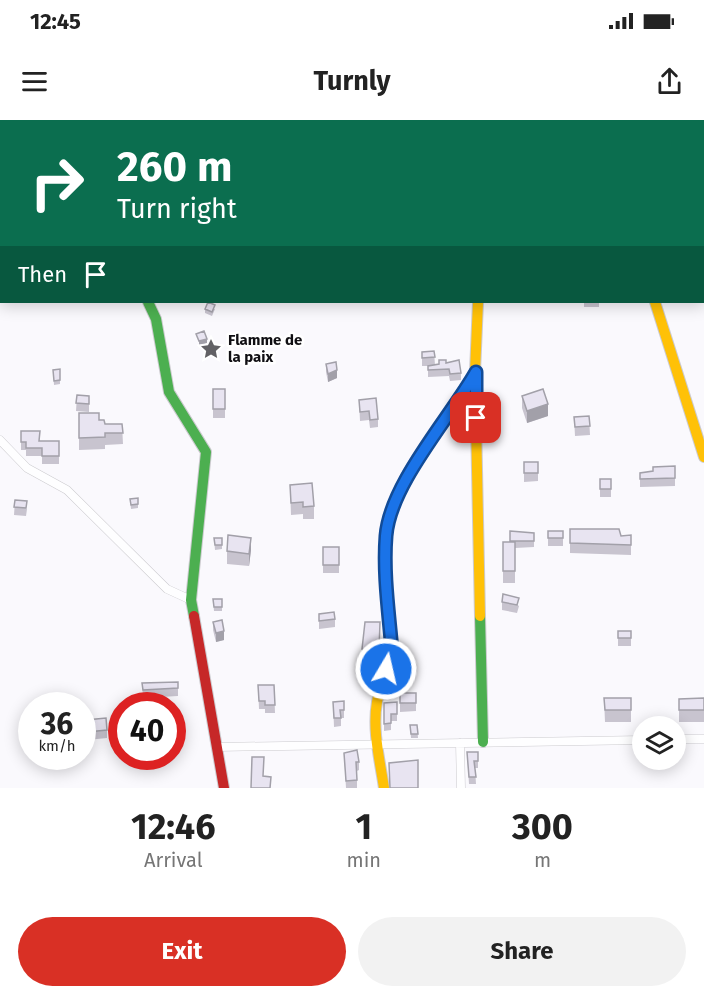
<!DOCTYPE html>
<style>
:root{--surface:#fff;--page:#f2f2f2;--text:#222;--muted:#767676;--accent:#d93025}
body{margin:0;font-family:"Fira Sans",sans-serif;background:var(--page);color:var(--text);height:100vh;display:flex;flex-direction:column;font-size:22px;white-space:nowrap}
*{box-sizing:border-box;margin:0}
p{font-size:20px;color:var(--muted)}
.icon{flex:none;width:33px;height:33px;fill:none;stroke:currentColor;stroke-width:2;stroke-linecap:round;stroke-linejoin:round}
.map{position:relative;height:668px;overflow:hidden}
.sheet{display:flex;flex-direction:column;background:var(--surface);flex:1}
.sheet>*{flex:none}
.guide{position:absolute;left:0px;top:0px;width:705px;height:183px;box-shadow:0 3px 15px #0003;background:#0b6e4f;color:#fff;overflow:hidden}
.tools{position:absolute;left:632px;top:596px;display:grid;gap:12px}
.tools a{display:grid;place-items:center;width:54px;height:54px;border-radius:50%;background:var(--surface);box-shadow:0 3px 15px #0003;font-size:30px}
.speed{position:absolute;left:18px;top:572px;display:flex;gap:12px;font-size:30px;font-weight:700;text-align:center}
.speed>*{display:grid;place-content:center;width:78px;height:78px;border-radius:50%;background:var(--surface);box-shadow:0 3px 15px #0003;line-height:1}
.speed small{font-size:15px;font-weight:400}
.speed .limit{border:9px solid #d22;background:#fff;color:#111}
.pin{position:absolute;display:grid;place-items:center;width:51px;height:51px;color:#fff;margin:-26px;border-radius:12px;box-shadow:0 3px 9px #0006}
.me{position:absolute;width:66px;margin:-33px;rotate:9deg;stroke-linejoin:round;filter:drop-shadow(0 0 4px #0008)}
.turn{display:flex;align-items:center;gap:21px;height:126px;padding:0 18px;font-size:27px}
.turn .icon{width:78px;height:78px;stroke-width:2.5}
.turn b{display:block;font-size:42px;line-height:51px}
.then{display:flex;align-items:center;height:57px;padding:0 18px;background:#0003;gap:12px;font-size:22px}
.eta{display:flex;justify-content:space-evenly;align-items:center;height:102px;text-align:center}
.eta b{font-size:36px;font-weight:700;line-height:42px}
.action{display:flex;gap:12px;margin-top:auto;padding:12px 18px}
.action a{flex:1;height:69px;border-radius:36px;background:var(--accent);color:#fff;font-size:24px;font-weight:700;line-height:69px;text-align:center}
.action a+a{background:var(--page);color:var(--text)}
.status{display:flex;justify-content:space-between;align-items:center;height:42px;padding:0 30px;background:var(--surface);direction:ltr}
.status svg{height:16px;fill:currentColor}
header{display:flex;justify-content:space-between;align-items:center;height:78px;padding:0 18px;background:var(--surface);font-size:27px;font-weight:700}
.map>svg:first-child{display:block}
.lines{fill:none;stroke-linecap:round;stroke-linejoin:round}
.street-casing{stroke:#cccbcf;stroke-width:9}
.fast-casing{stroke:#cccbcf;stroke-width:12}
.slow-casing{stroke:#cccbcf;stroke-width:12}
.jam-casing{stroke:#cccbcf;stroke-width:12}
.street{stroke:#fefeff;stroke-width:8}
.fast{stroke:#4caf50;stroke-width:10}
.slow{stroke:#ffc107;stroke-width:10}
.jam{stroke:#c62828;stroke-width:10}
.wall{fill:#c8c4cf}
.shaded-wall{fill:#a2a0a9}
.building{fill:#e8e4f1;stroke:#a2a0a9;stroke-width:1.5}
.route-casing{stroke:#114b97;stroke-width:15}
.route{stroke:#1a73e8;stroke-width:10}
.labels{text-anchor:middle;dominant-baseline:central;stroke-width:5;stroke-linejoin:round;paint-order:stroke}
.poi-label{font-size:15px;font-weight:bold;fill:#100f13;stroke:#fff;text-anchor:start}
</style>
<div class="status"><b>12:45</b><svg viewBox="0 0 49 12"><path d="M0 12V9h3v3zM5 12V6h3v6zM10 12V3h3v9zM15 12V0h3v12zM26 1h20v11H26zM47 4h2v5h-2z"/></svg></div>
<header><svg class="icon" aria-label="menu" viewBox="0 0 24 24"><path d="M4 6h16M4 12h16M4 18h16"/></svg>Turnly<svg class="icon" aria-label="share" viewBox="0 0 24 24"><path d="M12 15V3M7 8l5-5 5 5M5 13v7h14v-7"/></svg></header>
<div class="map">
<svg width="704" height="668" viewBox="0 0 704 668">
<rect width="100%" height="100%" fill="#faf9fd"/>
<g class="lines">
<defs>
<path id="street" d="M12 0 14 2
M41 0V2
M483 2V0
M0 320 27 348 67 370 167 469 191 480
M675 619H704
M460 623 461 668
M218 627 642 620"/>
<path id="fast" d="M598 0V2
M148 182 156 199 169 272 206 332 191 480 194 496
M480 496 483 622"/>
<path id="slow" d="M478 182 475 252 480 496
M655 182 704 337
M384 668C380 641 372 610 377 582 380 564 390 548 391 529 392 496 384 462 385 429 387 361 442 307 475 252"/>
<path id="jam" d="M194 496 224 668"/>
</defs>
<use href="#street" class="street-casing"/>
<use href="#fast" class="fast-casing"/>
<use href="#slow" class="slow-casing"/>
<use href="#jam" class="jam-casing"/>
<use href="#street" class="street"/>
<use href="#fast" class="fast"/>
<use href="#slow" class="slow"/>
<use href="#jam" class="jam"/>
</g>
<path class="wall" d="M111 0H133V2H111Z
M506 0H529L506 1Z
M0 103H2V171H0Z
M584 182H599V187H584Z
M205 189H215L212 196 205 193Z
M434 231 435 245 461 253V260L450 261 449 256 428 257V246H422V232Z
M326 244 337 258 328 262 326 252Z
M60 249V264L54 265 53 250Z
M213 269H225V298H213Z
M77 275 89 276V292L76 291Z
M522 276 548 296 527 303 522 288Z
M359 280 378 299V307L370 308 369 300 360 301Z
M79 293 99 300 105 304H122L123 324 105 325V329L79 330Z
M589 296 590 315 575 316 574 297Z
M21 311 40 321H59V344H42V336H26V330H21Z
M524 342H538V361L524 362Z
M640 353 675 358V366L640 367Z
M600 359H611V377H600Z
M290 365 314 386V399H303V394L291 395Z
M138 378V388L131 389 130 379Z
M15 380 27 389 26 396 14 395Z
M570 409 621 416 631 425V435L570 433Z
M548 411H563V426H548Z
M534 413V427L515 428V463H503V422H510Z
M214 418H222V429L215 430Z
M323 427H339V453H323Z
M251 430 249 446 227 444V431Z
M503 474 519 486 517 493 502 490V482Z
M213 479H222V491H214Z
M319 494 335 499V507L319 509Z
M213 502 224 520 216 522 213 510Z
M618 511H631V526H618Z
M380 514 379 542 362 541V529Z
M178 562V576L143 578 142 563Z
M258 565H274L275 593H265V589H259Z
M400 573H416V591L400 592Z
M604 578H631V602H605Z
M704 578V602H679V579Z
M344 581V598H341V606L334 607 333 582Z
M397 582V601H391V610L384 611V583Z
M86 600 107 610V618L87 620Z
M410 605H417L418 618H411Z
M467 632H478V648H475L476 664H469Z
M344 633 359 642V650L357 651V668H346Z"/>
<path class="shaded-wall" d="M207 219V223L199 226V221Z
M337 250V258L328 262V254Z
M548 284V296L527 303V291Z
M251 418V430L249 446V434Z
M224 511V520L216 522V513Z
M176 618V622L172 623V619Z"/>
<path class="building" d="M78 0H104L102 2H79Z
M160 0H174V2H160Z
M305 0H313V2H305Z
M0 103H2V161H0Z
M208 182 215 185 212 192 205 189Z
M204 211 207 219 199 221 196 214Z
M434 231 435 237 422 238V232Z
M439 240H446V243L459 240 461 253 450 254 449 249 428 250V246L439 244Z
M336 242 337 250 328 254 326 244Z
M60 249V260L54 261 53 250Z
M213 269H225V289H213Z
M543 269 548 284 527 291 522 276Z
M77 275 89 276V284L76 283Z
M376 278 378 299 370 300 369 291 360 292 359 280Z
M79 293H99V300H104L105 304H122L123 313H105V317L79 318Z
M589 296 590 306 575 307 574 297Z
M21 311H40L39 321H59V336H42V328H26V322H21Z
M524 342H538V353H524Z
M675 346V358L640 359V353L653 351V347Z
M600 359H611V369H600Z
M312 363 314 386 303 387V382L291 383 290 365Z
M138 378V384L131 385 130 379Z
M15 380 27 381 26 388 14 387Z
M570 409H619L621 416 631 415V425L570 423Z
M510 411 534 413V421H510Z
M548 411H563V418H548Z
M228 415 251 418 249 434 227 431Z
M214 418H222V425H215Z
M503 422H515V451H503Z
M323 427H339V445H323Z
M503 474 519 478 517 485 502 482Z
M213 479H222V487H214Z
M334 492 335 499 319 501V494Z
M222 500 224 511 216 513 213 502Z
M365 502H380L379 530 362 529Z
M618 511H631V518H618Z
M178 562V568L143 570 142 563Z
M258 565H274L275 585H265V581H259Z
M400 573H416V583H400Z
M604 578H631V590H605Z
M704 578V590H679V579Z
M344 581V590H340L341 598H334L333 582Z
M397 582V594H391V603L384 604V583Z
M106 598 107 610 87 612 86 600Z
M410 605H417L418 614H411Z
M174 610 176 618 172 619V611Z
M357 630 359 642H356L357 660 346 661 344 633Z
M467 632H478V641H474L476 657H469Z
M252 637H264L263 656 271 657 270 668H251Z
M418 640V668H390L389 643Z"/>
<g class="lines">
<defs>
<path id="route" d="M386 549 392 531C389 494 383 454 386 416 390 364 450 298 476 252V298"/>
</defs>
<use href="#route" class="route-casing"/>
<use href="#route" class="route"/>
</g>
<defs>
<symbol id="sight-bare" viewBox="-9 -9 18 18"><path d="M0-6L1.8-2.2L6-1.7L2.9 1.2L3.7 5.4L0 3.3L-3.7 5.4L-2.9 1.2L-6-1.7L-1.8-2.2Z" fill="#626165" stroke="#fff" stroke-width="2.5" paint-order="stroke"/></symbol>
</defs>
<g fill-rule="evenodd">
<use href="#sight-bare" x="196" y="214" width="30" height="30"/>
</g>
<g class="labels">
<g class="poi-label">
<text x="228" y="220">Flamme de<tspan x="228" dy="17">la paix</tspan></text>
</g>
</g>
</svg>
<div class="tools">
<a><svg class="icon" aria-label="layers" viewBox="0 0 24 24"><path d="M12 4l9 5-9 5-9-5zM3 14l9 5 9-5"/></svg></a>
</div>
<div class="speed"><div>36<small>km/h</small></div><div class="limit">40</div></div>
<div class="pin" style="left:476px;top:298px;background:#d93025"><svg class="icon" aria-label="arrive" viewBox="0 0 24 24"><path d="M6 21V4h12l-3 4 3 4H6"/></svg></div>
<svg class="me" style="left:386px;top:549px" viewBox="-20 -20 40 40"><circle r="17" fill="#1a73e8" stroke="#fff" stroke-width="3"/><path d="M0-11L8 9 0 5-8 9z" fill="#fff"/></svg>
<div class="guide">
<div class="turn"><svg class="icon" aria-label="right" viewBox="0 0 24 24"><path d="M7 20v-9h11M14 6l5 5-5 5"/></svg><div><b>260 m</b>Turn right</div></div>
<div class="then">Then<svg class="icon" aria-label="arrive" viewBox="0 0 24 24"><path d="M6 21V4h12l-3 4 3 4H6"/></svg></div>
</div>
</div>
<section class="sheet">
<div class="eta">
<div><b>12:46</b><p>Arrival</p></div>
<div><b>1</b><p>min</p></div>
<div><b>300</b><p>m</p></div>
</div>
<div class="action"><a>Exit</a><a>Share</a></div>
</section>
